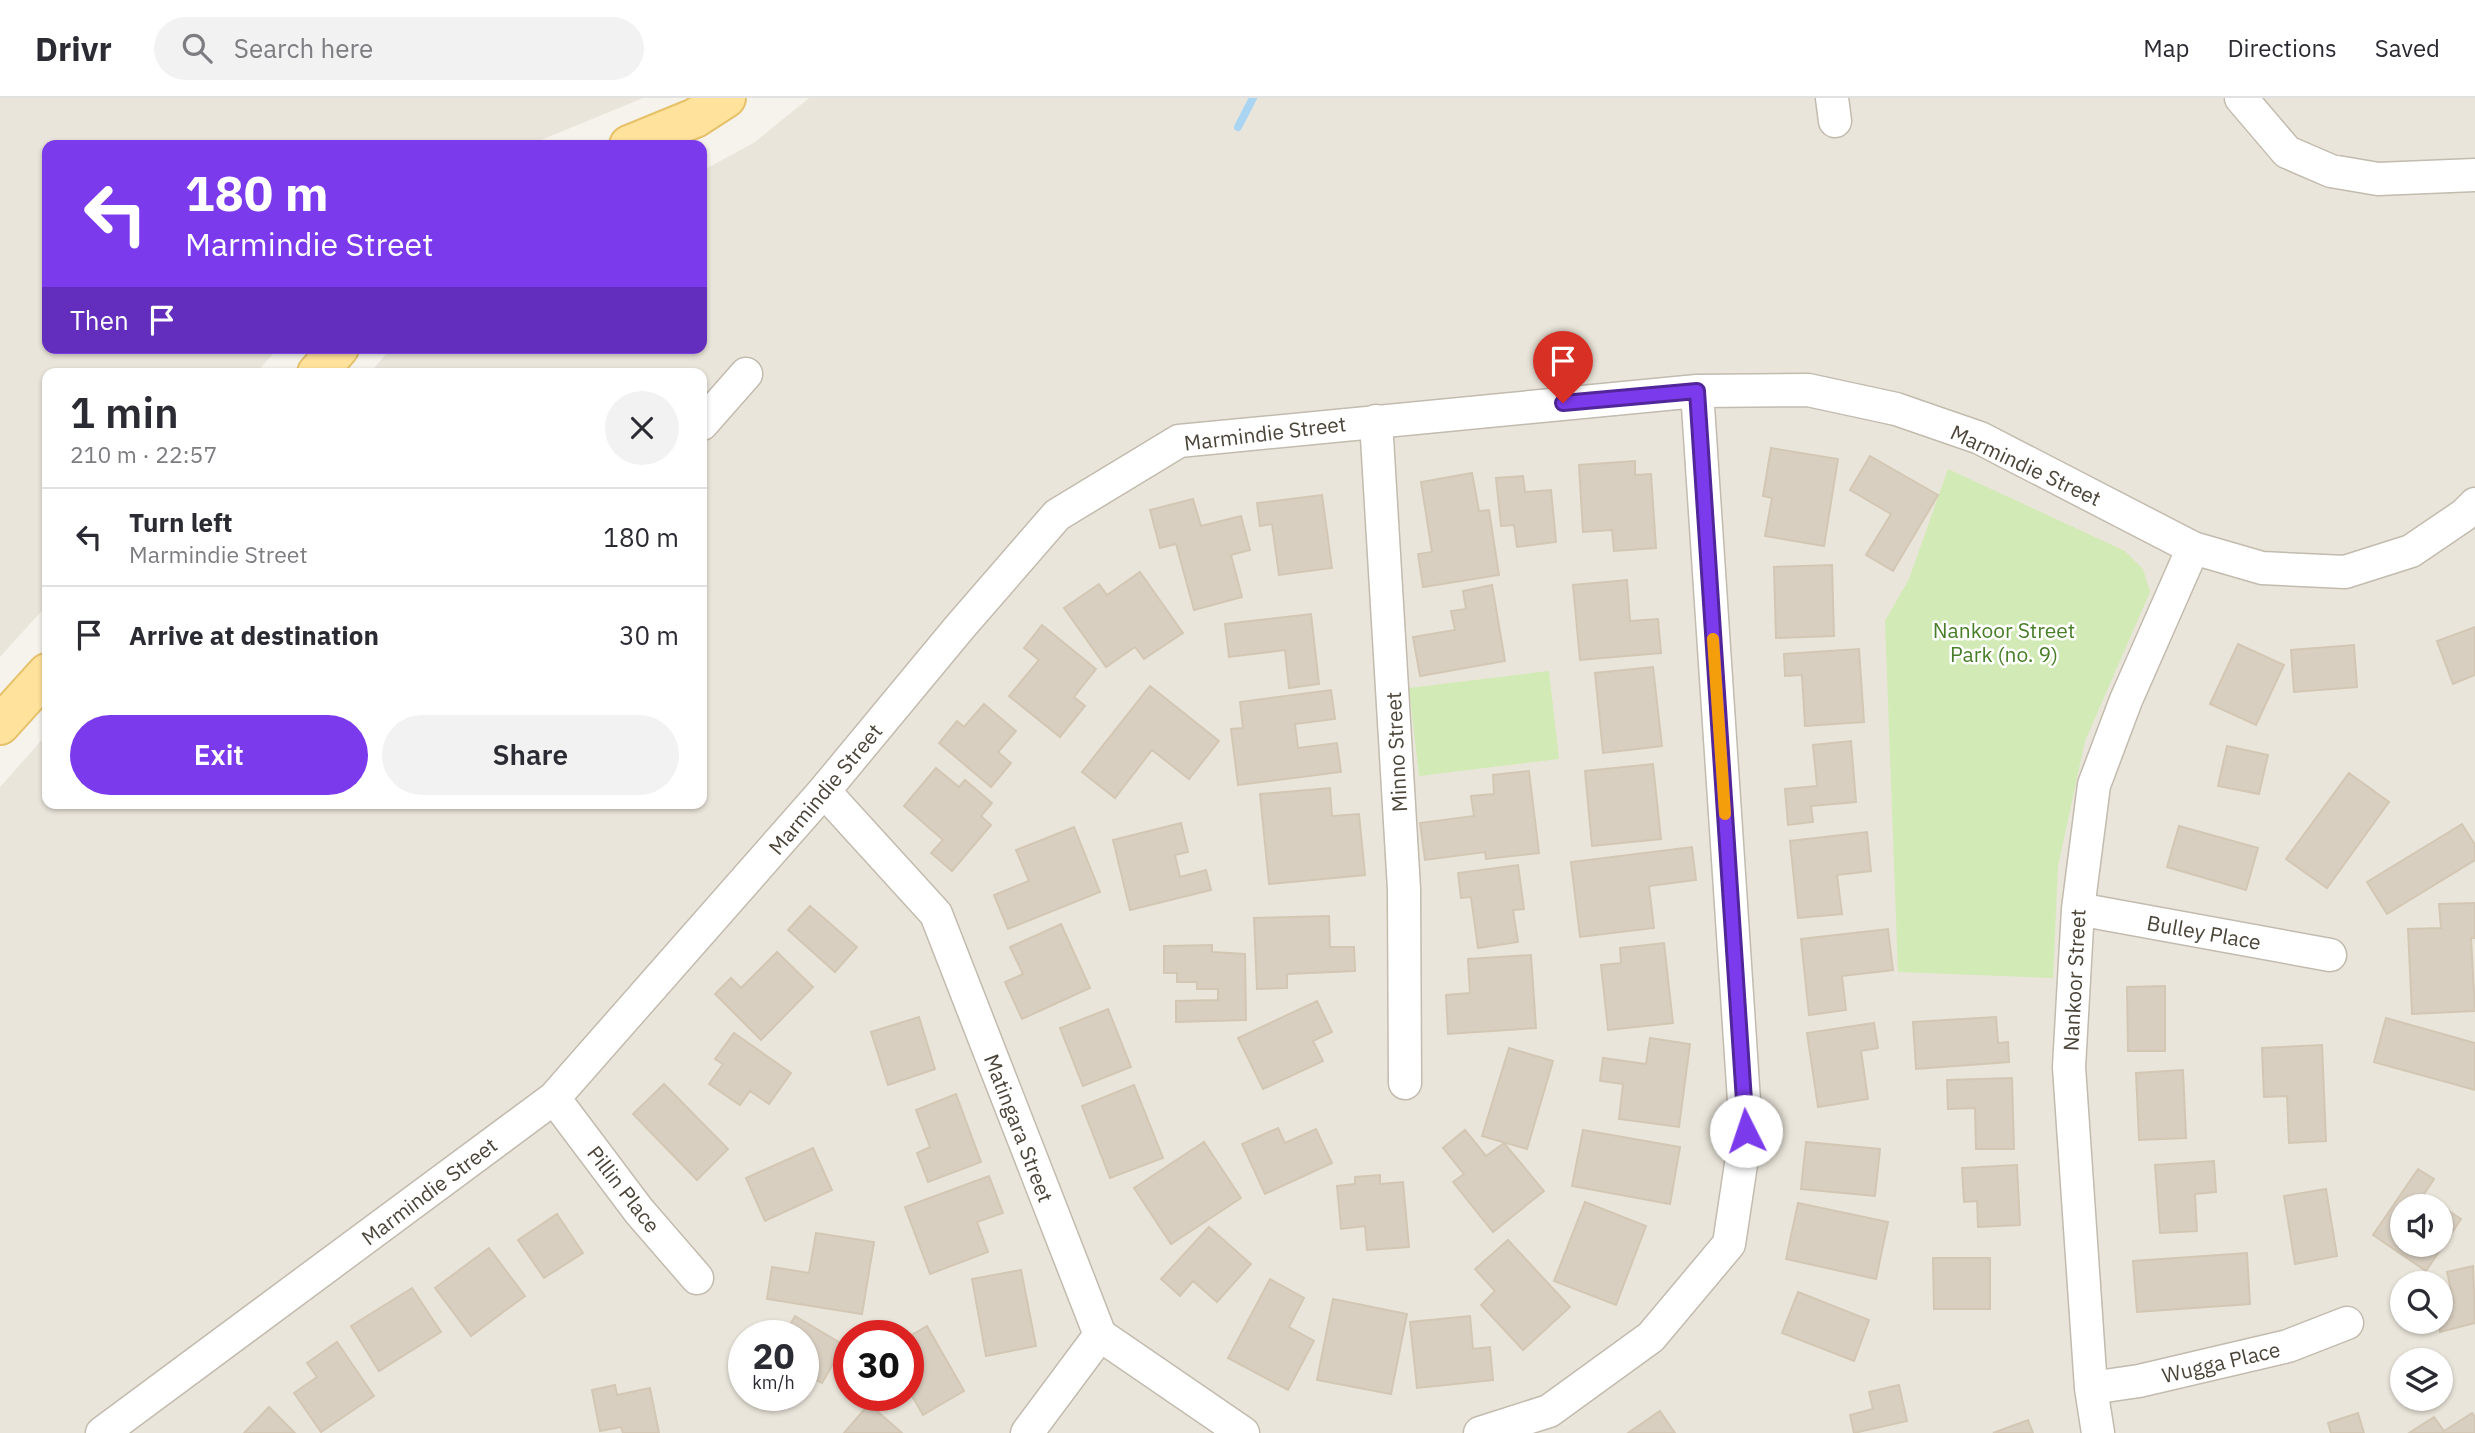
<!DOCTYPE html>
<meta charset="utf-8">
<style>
:root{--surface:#fff;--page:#f2f2f3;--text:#2b2b33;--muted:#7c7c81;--line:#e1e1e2;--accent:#7c3aed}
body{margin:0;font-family:"IBM Plex Sans",sans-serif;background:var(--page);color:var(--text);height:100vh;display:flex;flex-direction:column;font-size:26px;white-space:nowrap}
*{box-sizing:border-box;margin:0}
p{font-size:23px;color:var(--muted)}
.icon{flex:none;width:38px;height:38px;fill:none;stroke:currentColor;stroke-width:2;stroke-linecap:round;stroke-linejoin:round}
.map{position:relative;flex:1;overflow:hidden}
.drawer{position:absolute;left:42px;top:270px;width:665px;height:441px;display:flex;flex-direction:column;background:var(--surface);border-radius:14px;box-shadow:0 2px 5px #0004}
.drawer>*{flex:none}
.top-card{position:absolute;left:42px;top:42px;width:665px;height:214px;border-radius:14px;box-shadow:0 2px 5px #0004;background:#7c3aed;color:#fff;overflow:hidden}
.buttons{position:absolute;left:2390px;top:1096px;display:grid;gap:14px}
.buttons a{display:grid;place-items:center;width:63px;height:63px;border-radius:50%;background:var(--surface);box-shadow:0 2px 5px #0004;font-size:35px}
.speed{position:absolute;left:728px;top:1222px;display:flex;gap:14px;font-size:35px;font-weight:700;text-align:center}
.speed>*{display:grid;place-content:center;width:91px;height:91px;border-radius:50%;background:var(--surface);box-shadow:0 2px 5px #0004;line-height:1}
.speed small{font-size:18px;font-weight:400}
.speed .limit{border:10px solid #d22;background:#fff;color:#111}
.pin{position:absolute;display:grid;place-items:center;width:60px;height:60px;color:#fff;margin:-72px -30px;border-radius:50% 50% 50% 0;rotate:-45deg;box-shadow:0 0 7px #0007}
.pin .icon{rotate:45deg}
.me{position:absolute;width:77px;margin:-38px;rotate:356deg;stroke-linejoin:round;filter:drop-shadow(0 0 5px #0008)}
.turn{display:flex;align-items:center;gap:24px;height:147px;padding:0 28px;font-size:32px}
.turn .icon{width:91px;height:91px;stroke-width:2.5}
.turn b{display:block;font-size:49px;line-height:60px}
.then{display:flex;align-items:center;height:66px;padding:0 28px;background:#0003;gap:14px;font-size:26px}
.round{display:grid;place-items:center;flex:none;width:74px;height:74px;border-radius:37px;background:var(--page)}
.summary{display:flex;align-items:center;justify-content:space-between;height:119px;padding:0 28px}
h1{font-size:42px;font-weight:600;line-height:52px}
.cta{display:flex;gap:14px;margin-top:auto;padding:14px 28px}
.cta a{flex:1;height:80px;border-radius:42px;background:var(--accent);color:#fff;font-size:28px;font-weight:600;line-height:80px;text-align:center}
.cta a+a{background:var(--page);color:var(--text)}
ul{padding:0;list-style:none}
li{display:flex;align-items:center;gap:21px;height:98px;padding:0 28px;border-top:2px solid var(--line)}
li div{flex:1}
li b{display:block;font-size:26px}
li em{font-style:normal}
header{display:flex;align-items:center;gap:42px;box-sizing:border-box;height:98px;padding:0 35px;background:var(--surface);border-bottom:2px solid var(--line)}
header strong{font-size:33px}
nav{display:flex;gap:38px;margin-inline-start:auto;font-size:24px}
.search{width:490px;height:63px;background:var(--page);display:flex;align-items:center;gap:18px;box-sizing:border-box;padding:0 24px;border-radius:38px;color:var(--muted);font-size:26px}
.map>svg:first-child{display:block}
.residential{fill:#eae5da;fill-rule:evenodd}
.green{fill:#d2eab5}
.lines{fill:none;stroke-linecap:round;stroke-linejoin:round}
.stream{stroke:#a9d4f2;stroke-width:8}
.building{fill:#d8cfc1;stroke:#d3c7b4;stroke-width:2}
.minor-casing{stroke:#c2bbae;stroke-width:35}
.major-casing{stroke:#e6c16a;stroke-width:42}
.minor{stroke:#fff;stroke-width:32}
.major{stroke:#ffe39c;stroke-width:38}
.route-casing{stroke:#51269a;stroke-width:18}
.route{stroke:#7c3aed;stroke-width:12}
.slow{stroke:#f59e0b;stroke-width:12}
.labels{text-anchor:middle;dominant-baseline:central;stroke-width:5;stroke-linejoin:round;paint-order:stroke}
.street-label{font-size:21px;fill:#4b4439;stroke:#fff}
.park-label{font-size:21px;fill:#4a7f2a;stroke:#fff}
</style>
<header>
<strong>Drivr</strong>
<div class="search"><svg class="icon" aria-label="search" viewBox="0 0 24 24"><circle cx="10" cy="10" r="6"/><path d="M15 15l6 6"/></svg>Search here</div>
<nav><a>Map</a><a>Directions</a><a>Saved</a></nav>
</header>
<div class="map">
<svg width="2475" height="1335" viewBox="0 0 2475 1335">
<rect width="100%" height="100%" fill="#f6f3ec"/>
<path class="residential" d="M0 0H643L529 47H47V250H278L256 275H47V507L0 559Z
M809 0H2475V1335H0V689L47 636V705H702V275H370L391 250H702V73L755 44ZM2403 1108H2441V1146H2403ZM2403 1185H2441V1223H2403ZM744 1237H803V1297H744ZM849 1237H908V1297H849ZM2403 1262H2441V1300H2403Z"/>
<path class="green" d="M1948 371 2125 453 2143 471 2150 494 2085 643 2058 768 2053 880 1898 874 1885 523 1909 481Z
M1549 573 1559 661 1419 678 1409 590Z"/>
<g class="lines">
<path class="stream" d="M1238 29 1253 0"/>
</g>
<path class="building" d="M1771 350 1838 361 1824 448 1765 438 1772 400 1763 398Z
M1870 358 1938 397 1893 473 1866 457 1891 416 1850 392Z
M1635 363V377L1651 376 1656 450 1614 453 1612 432 1583 434 1579 367Z
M1472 375 1479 413 1489 412 1499 477 1423 489 1418 456 1432 454 1421 384Z
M1523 378 1525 394 1551 392 1556 444 1517 449 1514 427 1501 428 1496 380Z
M1322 397 1332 470 1279 477 1272 426 1260 428 1257 405Z
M1193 401 1201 428 1241 418 1250 452 1231 457 1242 499 1194 512 1176 446 1160 450 1150 412Z
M1832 467 1834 538 1776 540 1774 469Z
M1140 474 1183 535 1144 561 1135 549 1106 569 1064 510 1099 486 1107 497Z
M1627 482 1630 523 1658 521 1661 555 1580 562 1573 487Z
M1492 487 1505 563 1420 578 1413 539 1455 532 1451 513 1466 511 1463 493Z
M1311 516 1319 586 1289 590 1285 552 1229 559 1225 526Z
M1042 527 1096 571 1074 599 1085 608 1060 639 1009 598 1039 562 1024 550Z
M2475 529V577L2453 586 2437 543Z
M2238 546 2284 567 2256 627 2210 606Z
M2354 547 2357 589 2294 594 2291 552Z
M1859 551 1864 624 1805 628 1802 577 1785 578 1784 556Z
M1653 569 1662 648 1603 655 1595 575Z
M1150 588 1219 643 1189 681 1152 652 1115 700 1082 674Z
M1331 592 1335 621 1295 626 1298 650 1337 645 1341 674 1238 687 1231 631 1243 630 1240 604Z
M984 606 1016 633 998 654 1011 665 991 689 939 645 957 623 964 629Z
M1851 643 1856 704 1811 708 1813 724 1788 727 1785 691 1817 688 1813 647Z
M2227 648 2268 657 2259 696 2218 688Z
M1653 666 1661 741 1592 748 1585 673Z
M936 670 959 689 965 682 992 705 981 718 991 727 952 773 931 755 943 742 904 708Z
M1529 673 1539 755 1486 761 1485 754 1425 762 1420 725 1474 718 1471 698 1494 696 1493 677Z
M2349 675 2389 704 2327 790 2286 761Z
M1330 690 1332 718 1359 716 1365 777 1269 786 1260 696Z
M1181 725 1188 754 1175 757 1180 779 1206 772 1211 792 1130 812 1113 742Z
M2462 726 2475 747V762L2387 816 2367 784Z
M2179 728 2258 750 2246 792 2167 769Z
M1074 729 1100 794 1008 831 994 797 1029 783 1016 752Z
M1867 734 1871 773 1837 777 1842 816 1798 820 1790 743Z
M1692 749 1696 782 1649 788 1654 830 1580 839 1571 764Z
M1518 767 1524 811 1513 812 1518 844 1478 850 1471 799 1461 800 1458 775Z
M2475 805V840H2471L2475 913 2412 916 2408 831 2441 830 2439 806Z
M810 808 857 849 835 874 788 832Z
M1329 818 1330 849H1354L1355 873 1287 876V890L1257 891 1254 820Z
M1061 826 1090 890 1022 921 1005 884 1023 876 1010 849Z
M1888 831 1893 872 1842 878 1846 912 1809 917 1801 841Z
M1664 845 1673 925 1608 932 1601 867 1621 865 1620 850Z
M1212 847V854L1245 856 1246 922 1176 924V903L1218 902V891H1197V884H1177V875H1164V848Z
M777 854 813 889 761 942 715 896 731 880 741 890Z
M1531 857 1536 930 1448 936 1446 897 1470 895 1468 861Z
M2165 888V953H2128L2127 889Z
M1317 903 1332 934 1313 943 1323 963 1263 991 1238 940Z
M1108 911 1131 969 1083 988 1060 930Z
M919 919 935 971 888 987 871 934Z
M1996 919 1998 945 2008 944 2009 964 1916 971 1913 924Z
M2386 920 2475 945V992L2374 964Z
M1874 925 1878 950 1861 953 1868 1001 1818 1009 1807 935Z
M734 935 791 975 769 1006 750 993 740 1007 709 986 723 966 715 961Z
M1650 940 1690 946 1679 1029 1619 1021 1623 986 1600 983 1603 960 1646 966Z
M2322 947 2326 1043 2289 1045 2287 998 2264 999 2262 950Z
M1509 950 1553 963 1527 1051 1482 1038Z
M2183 972 2186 1040 2139 1042 2136 975Z
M2012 980 2014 1051H1976L1975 1010 1948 1011 1947 982Z
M664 986 728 1051 697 1082 633 1016Z
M1134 987 1163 1060 1110 1080 1082 1008Z
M956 996 981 1064 928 1084 917 1055 930 1049 916 1012Z
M1278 1030 1285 1045 1316 1031 1332 1065 1265 1096 1242 1046Z
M1465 1032 1486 1058 1504 1045 1544 1093 1493 1134 1453 1084 1464 1076 1443 1050Z
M1583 1032 1680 1049 1670 1106 1572 1088Z
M1204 1044 1241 1100 1171 1146 1134 1090Z
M1806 1044 1880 1051 1875 1098 1801 1091Z
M813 1050 832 1092 765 1123 746 1080Z
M2214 1063 2216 1094 2195 1096 2197 1133 2160 1135 2155 1067Z
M2017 1067 2020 1127 1978 1129 1977 1103 1964 1104 1962 1070Z
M2418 1071 2434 1081 2424 1096 2441 1108H2403V1146H2441V1108L2461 1121 2426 1173 2373 1137Z
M1380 1077V1086L1403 1084 1409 1149 1367 1152 1365 1128 1341 1131 1337 1088 1355 1086V1079Z
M989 1078 1003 1115 977 1124 988 1154 930 1176 905 1109Z
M2326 1091 2337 1158 2295 1166 2284 1098Z
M1585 1104 1646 1128 1616 1207 1554 1183Z
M1798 1105 1888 1124 1876 1181 1786 1161Z
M557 1116 583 1155 544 1180 518 1142Z
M1209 1129 1251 1166 1217 1204 1193 1183 1180 1198 1161 1181Z
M816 1135 874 1144 862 1216 767 1201 772 1169 809 1175Z
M1508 1142 1570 1209 1523 1252 1481 1207 1495 1193 1475 1171Z
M489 1150 525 1198 471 1238 435 1190Z
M2247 1155 2250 1206 2137 1214 2133 1163Z
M1933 1160H1990V1211H1934Z
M2473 1168 2475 1225 2440 1234 2438 1223H2441V1208L2454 1205 2447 1174Z
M1021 1172 1036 1248 986 1258 972 1181Z
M1270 1181 1304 1200 1289 1229 1314 1243 1288 1292 1228 1260Z
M412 1190 441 1234 379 1273 351 1228Z
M1798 1194 1869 1222 1854 1263 1782 1235Z
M1333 1201 1407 1216 1391 1296 1317 1282Z
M795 1218 844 1247 822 1285 805 1276 803 1279V1237H784Z
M1470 1218 1473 1251 1490 1249 1493 1282 1417 1290 1410 1224Z
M927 1228 964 1293 923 1317 908 1291V1239Z
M337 1244 374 1298 321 1334 294 1295 317 1279 307 1265Z
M615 1287 617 1297 650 1290 659 1335H623L621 1329 600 1333 592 1292Z
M1899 1287 1907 1323 1854 1335 1850 1317 1873 1311 1869 1294Z
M869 1306 902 1335H844Z
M269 1309 295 1335H244Z
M1660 1313 1675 1335H1628Z
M2358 1315 2364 1335H2331L2328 1325Z
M2472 1315 2475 1319V1335H2409L2434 1319 2444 1333Z
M2028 1322 2033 1335H1993Z"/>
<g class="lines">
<defs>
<path id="minor" d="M1832 0 1835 23
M2241 0 2287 54 2331 73 2378 81 2475 77
M1376 323 1404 791 1405 985
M702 326 746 276
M824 693 936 816 1100 1237 1243 1335
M2078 811 2330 857
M554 1000 639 1113 697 1180
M2091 1290 2139 1283 2288 1248 2347 1225
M102 1335 554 1000 824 693 959 530 1057 417 1179 343 1697 293 1808 292 1896 311 1980 340 2193 450 2262 470 2345 474 2411 453 2464 417 2475 406
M1027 1335 1100 1237
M1480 1335 1549 1313 1651 1239 1729 1146 1746 1033 1697 293
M2098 1335 2091 1290 2069 969 2078 811 2094 687 2126 602 2193 450"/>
<path id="major" d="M629 47 695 20 726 0
M317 275 339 250
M0 627 47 575"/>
</defs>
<use href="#minor" class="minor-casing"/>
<use href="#major" class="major-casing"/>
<use href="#minor" class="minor"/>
<use href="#major" class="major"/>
</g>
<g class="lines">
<defs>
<path id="route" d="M1563 305 1697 293 1746 1033"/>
</defs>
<use href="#route" class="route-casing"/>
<use href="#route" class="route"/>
<path class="slow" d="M1713 541 1725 716"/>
</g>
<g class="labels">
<g class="street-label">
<text transform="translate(1265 335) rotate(-7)">Marmindie Street</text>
<text transform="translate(2026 367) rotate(25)">Marmindie Street</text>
<text transform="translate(1396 654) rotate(-93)">Minno Street</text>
<text transform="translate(825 691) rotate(-50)">Marmindie Street</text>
<text transform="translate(2204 834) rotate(10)">Bulley Place</text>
<text transform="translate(2074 882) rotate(-87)">Nankoor Street</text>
<text transform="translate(1019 1030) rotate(69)">Matingara Street</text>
<text transform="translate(624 1091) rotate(52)">Pillin Place</text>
<text transform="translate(429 1093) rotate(-37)">Marmindie Street</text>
<text transform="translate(2221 1264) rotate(-13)">Wugga Place</text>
</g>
<g class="park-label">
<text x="2004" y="532">Nankoor Street<tspan x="2004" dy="24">Park (no. 9)</tspan></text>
</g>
</g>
</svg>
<div class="buttons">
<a><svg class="icon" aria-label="sound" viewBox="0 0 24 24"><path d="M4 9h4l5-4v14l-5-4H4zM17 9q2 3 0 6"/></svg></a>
<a><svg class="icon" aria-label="search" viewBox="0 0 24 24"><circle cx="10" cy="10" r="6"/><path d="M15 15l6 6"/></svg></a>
<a><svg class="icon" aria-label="layers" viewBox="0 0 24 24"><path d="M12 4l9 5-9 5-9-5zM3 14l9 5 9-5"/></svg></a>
</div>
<div class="speed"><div>20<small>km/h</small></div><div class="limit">30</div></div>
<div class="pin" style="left:1563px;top:305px;background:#d93025"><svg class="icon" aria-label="arrive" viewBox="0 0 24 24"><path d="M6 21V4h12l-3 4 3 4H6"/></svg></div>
<svg class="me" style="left:1746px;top:1033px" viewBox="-20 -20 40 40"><circle r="19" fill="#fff"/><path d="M0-13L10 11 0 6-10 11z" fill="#7c3aed"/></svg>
<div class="top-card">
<div class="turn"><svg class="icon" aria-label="left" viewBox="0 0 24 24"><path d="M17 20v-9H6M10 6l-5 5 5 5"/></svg><div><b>180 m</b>Marmindie Street</div></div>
<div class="then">Then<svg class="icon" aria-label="arrive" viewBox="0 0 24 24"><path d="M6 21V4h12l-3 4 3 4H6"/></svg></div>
</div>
<section class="drawer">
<div class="summary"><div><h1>1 min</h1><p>210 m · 22:57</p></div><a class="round"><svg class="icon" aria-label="close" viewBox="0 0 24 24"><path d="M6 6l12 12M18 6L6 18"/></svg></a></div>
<ul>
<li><svg class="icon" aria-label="left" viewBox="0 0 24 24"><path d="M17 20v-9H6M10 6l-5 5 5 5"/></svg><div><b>Turn left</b><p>Marmindie Street</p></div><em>180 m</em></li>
<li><svg class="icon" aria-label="arrive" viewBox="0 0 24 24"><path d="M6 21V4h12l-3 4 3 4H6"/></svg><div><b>Arrive at destination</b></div><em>30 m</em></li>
</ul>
<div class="cta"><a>Exit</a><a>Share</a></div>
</section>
</div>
